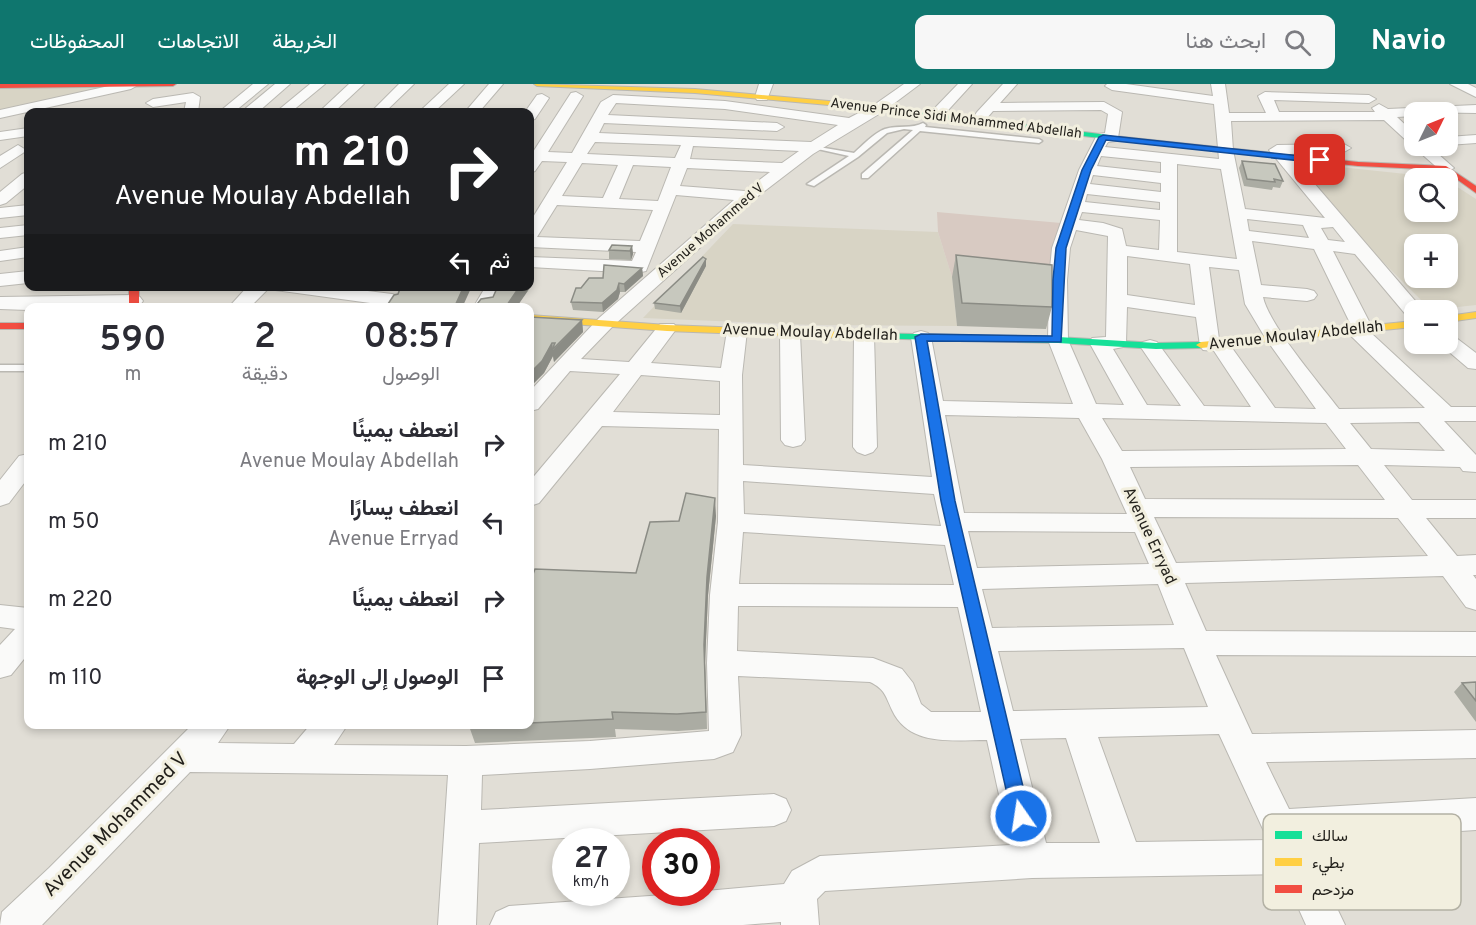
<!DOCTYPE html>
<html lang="ar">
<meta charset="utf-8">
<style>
:root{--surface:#fff;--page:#f7f7f7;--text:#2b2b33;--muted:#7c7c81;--accent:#0f766e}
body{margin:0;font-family:Overpass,Vazirmatn,sans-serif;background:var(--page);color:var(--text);direction:rtl;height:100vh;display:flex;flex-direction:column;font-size:22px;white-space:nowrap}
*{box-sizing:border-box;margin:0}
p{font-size:20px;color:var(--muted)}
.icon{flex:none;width:33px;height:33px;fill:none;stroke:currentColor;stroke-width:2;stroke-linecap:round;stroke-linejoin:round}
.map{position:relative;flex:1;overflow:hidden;direction:ltr}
.drawer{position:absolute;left:24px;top:219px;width:510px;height:426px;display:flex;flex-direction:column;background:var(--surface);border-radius:12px;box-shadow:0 3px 9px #0003;direction:rtl}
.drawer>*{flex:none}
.guide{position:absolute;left:24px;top:24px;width:510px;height:183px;border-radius:12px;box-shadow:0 3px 9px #0003;direction:rtl;background:#202124;color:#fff;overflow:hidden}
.needle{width:39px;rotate:47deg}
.buttons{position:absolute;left:1404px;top:18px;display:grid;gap:12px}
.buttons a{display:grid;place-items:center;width:54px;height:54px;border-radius:12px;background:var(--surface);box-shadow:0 3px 9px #0003;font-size:30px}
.speed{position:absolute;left:552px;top:744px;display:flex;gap:12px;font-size:30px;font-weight:700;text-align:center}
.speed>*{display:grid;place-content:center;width:78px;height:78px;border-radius:50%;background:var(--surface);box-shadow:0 3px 9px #0003;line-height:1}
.speed small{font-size:15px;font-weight:400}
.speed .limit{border:9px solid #d22;background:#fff;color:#111}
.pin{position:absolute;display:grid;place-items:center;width:51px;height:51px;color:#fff;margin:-26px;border-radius:12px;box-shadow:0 3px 9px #0006}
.me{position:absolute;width:66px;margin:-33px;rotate:347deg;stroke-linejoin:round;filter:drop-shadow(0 0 4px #0008)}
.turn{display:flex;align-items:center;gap:21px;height:126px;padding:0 24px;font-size:27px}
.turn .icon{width:78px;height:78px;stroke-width:2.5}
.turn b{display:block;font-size:42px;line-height:51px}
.then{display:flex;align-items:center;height:57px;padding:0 24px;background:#0003;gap:12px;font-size:22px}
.eta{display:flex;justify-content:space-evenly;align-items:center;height:102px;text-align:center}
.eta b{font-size:36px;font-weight:600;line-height:42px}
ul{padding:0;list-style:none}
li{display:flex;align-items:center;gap:18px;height:78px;padding:0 24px}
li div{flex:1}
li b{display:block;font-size:22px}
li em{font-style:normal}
header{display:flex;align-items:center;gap:36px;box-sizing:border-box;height:84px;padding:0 30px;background:var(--accent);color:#fff}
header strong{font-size:28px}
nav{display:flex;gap:33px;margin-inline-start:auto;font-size:21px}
.search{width:420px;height:54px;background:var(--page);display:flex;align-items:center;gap:15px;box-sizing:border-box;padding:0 21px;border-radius:12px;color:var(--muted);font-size:22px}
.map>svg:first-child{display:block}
.built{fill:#d8d4c5;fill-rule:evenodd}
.green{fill:#d8cac2}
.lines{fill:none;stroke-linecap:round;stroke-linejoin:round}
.lane-casing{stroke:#bab8b2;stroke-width:3}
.street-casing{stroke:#bab8b2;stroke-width:2}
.fast-casing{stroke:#bab8b2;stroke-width:2}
.slow-casing{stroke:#bab8b2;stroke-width:2}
.jam-casing{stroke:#bab8b2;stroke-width:2}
.lane{fill:#fafaf9;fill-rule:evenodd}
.street{fill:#fafaf9;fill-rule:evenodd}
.fast{fill:#16e098;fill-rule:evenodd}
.slow{fill:#ffcf43;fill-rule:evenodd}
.jam{fill:#f24e42;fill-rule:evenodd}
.wall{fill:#abaca3}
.shaded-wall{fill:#8b8c85}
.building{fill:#c7c8be;stroke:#8b8c85;stroke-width:1.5}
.route{fill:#1a73e8;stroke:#114b97;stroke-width:1.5}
.labels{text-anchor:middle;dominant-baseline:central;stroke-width:6;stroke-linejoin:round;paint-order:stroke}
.far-street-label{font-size:14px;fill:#211f1a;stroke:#f2efdf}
.street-label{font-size:16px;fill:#211f1a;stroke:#f2efdf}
.near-street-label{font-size:20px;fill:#211f1a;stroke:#f2efdf}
.key{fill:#f2efdf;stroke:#b3b1a4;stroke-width:1.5}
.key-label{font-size:16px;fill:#211f1a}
</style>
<header>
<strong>Navio</strong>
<div class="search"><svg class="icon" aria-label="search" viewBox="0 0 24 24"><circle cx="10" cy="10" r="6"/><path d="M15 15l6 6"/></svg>ابحث هنا</div>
<nav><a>الخريطة</a><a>الاتجاهات</a><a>المحفوظات</a></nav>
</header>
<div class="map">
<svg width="1476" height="841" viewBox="0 0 1476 841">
<rect width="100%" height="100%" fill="#e1ded6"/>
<path class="built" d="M0 0H143L0 29Z
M1311 80 1444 94H1414V128H1448V97L1476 115V221L1431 226 1371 166 1303 85ZM1414 160H1448V194H1414Z
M733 140 938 148 952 193 957 242 813 241 643 234Z"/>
<path class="green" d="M937 128 1061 139 1048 203 952 193 938 148Z"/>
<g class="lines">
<defs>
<path id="lane" d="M923 39 926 41 925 43 1039 55 1042 57 1039 59 920 47 868 94H862V90L913 46 904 45 887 49 858 73 814 102 807 100 849 72 813 64V62L854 69C863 61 874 49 885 45 898 41 912 45 923 39Z
M0 281H28V287H0Z"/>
<path id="street" d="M118 0 138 1 131 5 0 34V26Z
M253 0H268L234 28H219Z
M275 0H290L258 28H245L246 24Z
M310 0H325L291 28H276Z
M349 0H364L334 28H319Z
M399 0H414L385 28H371Z
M449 0H464L434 28H419Z
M489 0H503L479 28H465Z
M759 0H773L767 16H757L755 13Z
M904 0H920L884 27 813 70 754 115 613 242 581 275 629 278 660 240H674L677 244 651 279 721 284 727 247 730 243H744L747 247 742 291 743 381 932 393 911 253 914 249 921 247 928 249 931 253 943 317 1073 320 1048 256 1049 196 1052 164 1079 86 1096 53 1098 50 1105 49 1108 30 1101 26 993 27 987 34H977L975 31 977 28 1003 0H1017L1000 19 1104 18 1122 28 1118 54 1116 57 1108 58 1105 63 1219 75 1214 20 1112 6 1105 2 1107 0H1126L1213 12 1211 0H1225L1229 29H1266L1258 12 1265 8 1369 11 1376 15 1369 19 1274 16 1279 28H1375L1372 24 1379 20 1388 25 1476 21V29L1414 28V32L1397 33 1414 49V60L1409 59 1384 36 1231 37 1233 66 1245 125 1325 134 1269 66 1277 61 1344 60 1351 64 1344 68 1289 70 1423 226H1414V234L1407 232 1355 170 1333 167 1373 245 1371 249 1451 323H1476V337H1444L1476 371V388L1463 387 1460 383 1384 381 1412 416H1476V434H1426L1457 472 1476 471V491H1473L1476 495V526L1466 523 1443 492 1185 499 1206 547 1476 548V572L1216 571 1252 650 1476 646V674L1266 678 1289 725 1476 714V746L1305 757 1345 841H1306L1283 790 1032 794 825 807 817 815 819 841H781V838L743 841H490L496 828 509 822 706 808V807L784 800 792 787 820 772 1010 761 987 656C953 656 909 663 892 626 886 613 885 605 870 598L738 592 741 651 733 668 714 675 590 685 482 691 481 726 774 710 786 715 791 726 786 737 774 742 479 759 476 841H438L448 691 190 688 42 841H0L2 828 49 784 193 640H231L218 659 294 660 311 640H348L334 661 466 662 590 657 709 647 707 579 710 511 718 438 719 345 602 342 539 419 530 422V397L620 290 570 287 538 325 530 327V307L599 234 734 116 676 111 646 187 637 189 530 183V173L632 177 636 168 530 163V138L567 78 542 77 535 87 530 89V68H533L571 9 576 8 583 12 548 68 572 69 601 18 613 11 725 17 849 34 874 21ZM616 19 725 25 838 41 811 58 599 49 604 39 777 47 784 43 777 39 608 31ZM595 58 681 61 675 74 587 70ZM693 62 799 67 782 79 690 75ZM1101 72 1161 78V89L1097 82ZM582 79 618 81 603 114 562 112ZM1177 80 1221 85 1237 175 1177 168ZM633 81 671 83 658 117 619 115ZM687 84 770 88 745 107 680 102ZM1093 91 1161 99V108L1090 100ZM1087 110 1160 118V126L1085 118ZM557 121 653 126 640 157 537 153ZM1082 128 1160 136 1159 166 1126 162 1122 145 1103 139 1079 136ZM1247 135 1303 141 1309 154 1249 147ZM1333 143 1345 158 1328 156 1321 144ZM1076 146 1108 152 1106 253 1092 254 1089 258 1124 321 1096 320 1068 256 1067 196 1070 164ZM1252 157 1314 165 1351 241 1346 246 1349 250 1425 324 1339 325C1320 300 1269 241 1263 213L1307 217 1314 215 1317 211 1314 207 1307 205 1261 201ZM1127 172 1190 180 1195 221 1127 211ZM1209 183 1239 186 1245 220 1266 255 1316 325 1275 324 1227 257 1219 255ZM1127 223 1196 233 1200 262 1203 266 1214 267 1251 323 1204 322 1157 258 1150 256 1143 258 1140 262 1181 322 1147 321 1113 265 1123 263 1126 259ZM641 291 720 297V331L613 328ZM945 331 1079 334 1102 375 1127 430 964 429ZM1102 334 1326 339 1346 365 1122 367ZM1419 338 1445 367 1371 365 1350 339ZM1358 381 1385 416 1145 415 1130 383ZM743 397 934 410 941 442 744 430ZM1154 433 1398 434 1428 472 1176 479ZM968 447 1135 448 1149 480 977 484ZM743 448 945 461 954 501 739 500ZM1158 500 1174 541 992 544 982 505ZM738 522 958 523 981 628H931L921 620 913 599 902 585 873 574 737 567ZM1184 564 1208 623 1013 627 998 567ZM1219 650 1268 756 1136 758 1098 653ZM1066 654 1100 759H1046L1020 655Z
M958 0H972L940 35H930L928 32 930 29Z
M1450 0H1468L1476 4V13Z
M193 9 200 13 198 28H184L186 18 153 23 146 19 153 15Z
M542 10 549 14 535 35 530 36V28H525L537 11Z
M28 44V52L0 56V48Z
M1476 51V59L1448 61V53Z
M18 61 26 66 23 69 0 84V72Z
M1414 61 1429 62 1454 84 1446 89 1441 87 1416 65Z
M28 88V101L6 119 0 121V108L22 90Z
M28 121V131L0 134V124Z
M28 141V151L0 154V144Z
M28 163V173L0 177V167Z
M28 187V199L0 202V190Z
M248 202H327L392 210 399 212 402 216 399 220 392 222 268 205 249 224H228Z
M486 202H505L493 224H473Z
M133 211 140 213 143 217 140 221 28 224V226L0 225V213Z
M790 244 797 246 800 250 805 356 801 361 793 363 785 361 781 356 780 250 783 246Z
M864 245 871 247 874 251 877 363 873 368 865 371 857 368 853 363 854 251 857 247Z
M1448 251 1455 253 1476 269V285L1468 284 1441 261 1439 260H1448Z
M28 370V394L9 419 0 422V396L19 372Z
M0 521 28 524V570L11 591 0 594V561L15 545 0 543Z"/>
<path id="fast" d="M851 19 1108 51 1112 53 1108 55 848 23V19Z
M868 249 1058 253 1156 259 1201 258 1206 261 1201 264 1156 265 1058 259 864 254 863 252Z"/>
<path id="slow" d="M534 0 695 5 851 19 855 21 851 23 695 9 537 2Z
M1476 228V234L1448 238V232Z
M530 231 667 241 868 249 873 252 868 255 667 247 530 237Z
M1414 237V243L1201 264 1196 261 1201 258Z"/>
<path id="jam" d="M0 0H176L173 2 0 4Z
M1105 51 1358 78 1446 82 1476 102V109L1444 86 1358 82 1108 55 1104 53Z
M129 202H139V224H129Z
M0 239H28V245H0Z"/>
</defs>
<use href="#lane" class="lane-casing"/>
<use href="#street" class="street-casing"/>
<use href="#fast" class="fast-casing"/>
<use href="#slow" class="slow-casing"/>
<use href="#jam" class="jam-casing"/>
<use href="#lane" class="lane"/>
<use href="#street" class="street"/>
<use href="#fast" class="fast"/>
<use href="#slow" class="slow"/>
<use href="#jam" class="jam"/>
</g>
<path class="wall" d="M1242 77 1283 97 1280 104 1273 103 1272 106 1244 102 1239 84Z
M632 162 633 170 631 176 609 175V166Z
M956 171 1052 223 1046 245 957 242 952 193Z
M706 175V182L681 229 655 225 654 219Z
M642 184 643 192 625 208H620L618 215 603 228 573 226 571 218 581 204 603 194Z
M530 233 582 236 583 248 554 278 553 272 544 289 532 301H530Z
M716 432 708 511 705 579 707 645 678 647 615 645 616 653 475 659 469 642 470 640H530V498L636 489 679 437Z
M1476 598V638L1454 608 1462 599Z"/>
<path class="shaded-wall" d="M632 162 633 170 631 176 630 167Z
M706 175V182L681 229 680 222Z
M642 184 643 192 625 208 624 200Z
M530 190 532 201 516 224H505L520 202H530Z
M619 199 620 208 618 215 603 228 602 219Z
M464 202H472L462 224H454Z
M582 236 583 248 554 278 553 272 544 289 532 301 530 289 552 259 553 266Z
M715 414 716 432 708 511 705 579 707 645 704 561 707 493Z"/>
<path class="building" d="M1242 77 1275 80 1283 97 1274 95 1275 98 1247 95Z
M612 161 632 162 630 167 609 166Z
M956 171 1052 181V223L962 219Z
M703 173 706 175 680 222 654 219Z
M604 181 642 184 624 200 619 199 617 206 602 219 571 218 576 204H581L589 194H603Z
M401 202H464L454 224H374L376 220H388L394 211 398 210Z
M498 202H520L505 224H474L481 215 493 213Z
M530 233 582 236 552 266 555 259H552L542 277 530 289Z
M686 409 715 414 707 493 704 561 706 628 677 630 612 628 613 635 530 639V498L535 485 636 489 650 438 679 437Z
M1476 598V617L1462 599Z
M470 640H505L469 642Z"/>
<path class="route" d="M1103 51 1320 74 1324 76 1320 79 1106 56 1091 86 1066 164 1061 258 927 257 955 417 1030 732 1028 738 1021 740 1015 738 1012 732 941 417 915 253 921 250 1052 252 1053 196 1056 164 1082 86 1099 53Z"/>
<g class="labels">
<g class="far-street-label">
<text transform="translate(956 35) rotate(7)">Avenue Prince Sidi Mohammed Abdellah</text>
<text transform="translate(711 147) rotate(-41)">Avenue Mohammed V</text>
</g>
<g class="street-label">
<text transform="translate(810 249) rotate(2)">Avenue Moulay Abdellah</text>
<text transform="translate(1296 252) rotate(-6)">Avenue Moulay Abdellah</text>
<text transform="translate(1149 452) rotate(65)">Avenue Erryad</text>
</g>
<g class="near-street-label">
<text transform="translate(116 741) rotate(-45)">Avenue Mohammed V</text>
</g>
</g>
<rect x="1263" y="730" width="198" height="96" rx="9" class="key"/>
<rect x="1275" y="747" width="27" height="8" fill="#16e098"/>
<rect x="1275" y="774" width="27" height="8" fill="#ffcf43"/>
<rect x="1275" y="801" width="27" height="8" fill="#f24e42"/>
<g class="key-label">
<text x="1312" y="757">سالك</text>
<text x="1312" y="784">بطيء</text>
<text x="1312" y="811">مزدحم</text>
</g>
</svg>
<div class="buttons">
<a><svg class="needle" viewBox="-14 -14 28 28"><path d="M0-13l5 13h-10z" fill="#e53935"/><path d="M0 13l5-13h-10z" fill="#7c7c81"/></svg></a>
<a><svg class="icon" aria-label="search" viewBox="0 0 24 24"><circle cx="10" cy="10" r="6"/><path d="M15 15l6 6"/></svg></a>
<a>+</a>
<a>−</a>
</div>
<div class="speed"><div>27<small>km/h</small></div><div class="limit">30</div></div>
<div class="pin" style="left:1320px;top:76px;background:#d93025"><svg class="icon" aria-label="arrive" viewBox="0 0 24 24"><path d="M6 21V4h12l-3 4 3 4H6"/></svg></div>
<svg class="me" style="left:1021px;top:732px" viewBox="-20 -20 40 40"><circle r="17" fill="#1a73e8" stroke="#fff" stroke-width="3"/><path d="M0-11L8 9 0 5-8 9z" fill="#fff"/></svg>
<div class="guide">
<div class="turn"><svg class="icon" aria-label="right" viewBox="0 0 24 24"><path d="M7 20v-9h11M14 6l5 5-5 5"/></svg><div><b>210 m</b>Avenue Moulay Abdellah</div></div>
<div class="then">ثم<svg class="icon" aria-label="left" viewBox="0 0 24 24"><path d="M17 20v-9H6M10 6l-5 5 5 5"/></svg></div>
</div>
<section class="drawer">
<div class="eta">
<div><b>08:57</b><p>الوصول</p></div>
<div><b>2</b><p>دقيقة</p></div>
<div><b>590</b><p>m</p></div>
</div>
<ul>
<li><svg class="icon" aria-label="right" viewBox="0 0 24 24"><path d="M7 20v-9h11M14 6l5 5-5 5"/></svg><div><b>انعطف يمينًا</b><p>Avenue Moulay Abdellah</p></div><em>210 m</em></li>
<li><svg class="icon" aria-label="left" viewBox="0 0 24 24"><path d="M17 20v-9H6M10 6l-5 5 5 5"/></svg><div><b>انعطف يسارًا</b><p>Avenue Erryad</p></div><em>50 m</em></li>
<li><svg class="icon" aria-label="right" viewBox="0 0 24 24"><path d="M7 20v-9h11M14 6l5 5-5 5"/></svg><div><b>انعطف يمينًا</b></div><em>220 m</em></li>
<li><svg class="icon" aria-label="arrive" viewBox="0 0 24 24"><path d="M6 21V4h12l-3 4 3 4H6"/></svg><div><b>الوصول إلى الوجهة</b></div><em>110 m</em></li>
</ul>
</section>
</div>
